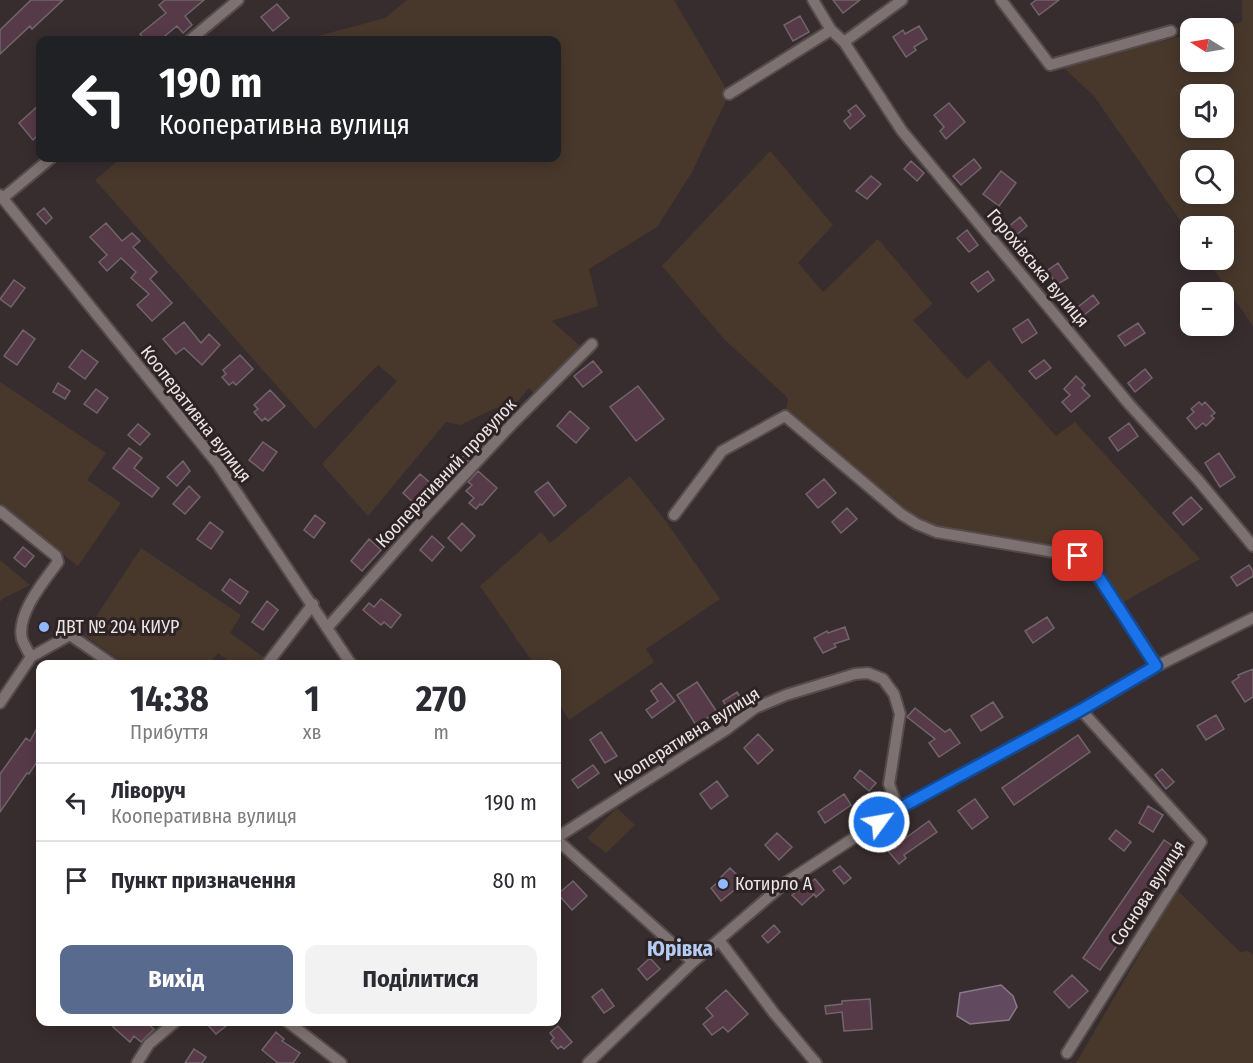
<!DOCTYPE html>
<html lang="uk">
<meta charset="utf-8">
<style>
:root{--surface:#fff;--page:#f2f2f3;--text:#2b2b33;--muted:#7c7c81;--line:#e1e1e2;--accent:#586a8e}
body{margin:0;font-family:"Fira Sans Condensed",sans-serif;background:var(--page);color:var(--text);height:100vh;display:flex;flex-direction:column;font-size:22px;white-space:nowrap}
*{box-sizing:border-box;margin:0}
p{font-size:20px;color:var(--muted)}
.icon{flex:none;width:33px;height:33px;fill:none;stroke:currentColor;stroke-width:2;stroke-linecap:round;stroke-linejoin:round}
.map{position:relative;flex:1;overflow:hidden}
.side{position:absolute;left:36px;top:660px;width:525px;height:366px;display:flex;flex-direction:column;background:var(--surface);border-radius:12px;box-shadow:0 3px 15px #0003}
.side>*{flex:none}
.top-card{position:absolute;left:36px;top:36px;width:525px;height:126px;border-radius:12px;box-shadow:0 3px 15px #0003;background:#202124;color:#fff;overflow:hidden}
.needle{width:39px;rotate:281deg}
.controls{position:absolute;left:1180px;top:18px;display:grid;gap:12px}
.controls a{display:grid;place-items:center;width:54px;height:54px;border-radius:12px;background:var(--surface);box-shadow:0 3px 15px #0003;font-size:30px}
.pin{position:absolute;display:grid;place-items:center;width:51px;height:51px;color:#fff;margin:-26px;border-radius:12px;box-shadow:0 3px 9px #0006}
.me{position:absolute;width:66px;margin:-33px;rotate:58deg;stroke-linejoin:round;filter:drop-shadow(0 0 4px #0008)}
.turn{display:flex;align-items:center;gap:21px;height:126px;padding:0 24px;font-size:27px}
.turn .icon{width:78px;height:78px;stroke-width:2.5}
.turn b{display:block;font-size:42px;line-height:51px}
.eta{display:flex;justify-content:space-evenly;align-items:center;height:102px;text-align:center}
.eta b{font-size:36px;font-weight:700;line-height:42px}
.action{display:flex;gap:12px;margin-top:auto;padding:12px 24px}
.action a{flex:1;height:69px;border-radius:12px;background:var(--accent);color:#fff;font-size:24px;font-weight:700;line-height:69px;text-align:center}
.action a+a{background:var(--page);color:var(--text)}
ul{padding:0;list-style:none}
li{display:flex;align-items:center;gap:18px;height:78px;padding:0 24px;border-top:2px solid var(--line)}
li div{flex:1}
li b{display:block;font-size:22px}
li em{font-style:normal}
.map>svg:first-child{display:block}
.green{fill:#48382c;fill-rule:evenodd}
.water{fill:#614a60;stroke:#8a7888;stroke-width:1.5}
.building{fill:#573a47;stroke:#70656a;stroke-width:1.5}
.lines{fill:none;stroke-linecap:round;stroke-linejoin:round}
.minor-casing{stroke:#554b4c;stroke-width:14}
.minor{stroke:#7e7171;stroke-width:10}
.route-casing{stroke:#114b97;stroke-width:15}
.route{stroke:#1a73e8;stroke-width:10}
.poi-dot{fill:#8fb8fd;stroke:#2e2324;stroke-width:2}
.labels{text-anchor:middle;dominant-baseline:central;stroke-width:6;stroke-linejoin:round;paint-order:stroke}
.street-label{font-size:18px;fill:#ebe3e4;stroke:#2e2324}
.poi-label{font-size:18px;fill:#ebe3e4;stroke:#2e2324;text-anchor:start}
.quarter-label{font-size:21px;font-weight:bold;fill:#b5ccf3;stroke:#2e2324}
</style>
<div class="map">
<svg width="1253" height="1063" viewBox="0 0 1253 1063">
<rect width="100%" height="100%" fill="#382d2e"/>
<path class="green" d="M407 0H674L729 94 692 172 657 227 589 269 598 306 552 321 580 346 573 358 535 394 529 388 505 416 496 408 460 425 446 422 368 516 322 464 397 381 378 365 315 429 95 180 121 158H556V40H323L318 36 385 18Z
M1242 0H1253V326L1207 260H1224V226H1191V236L1094 96 1062 66 1191 34V62H1224V28H1215L1242 22ZM1191 94H1224V128H1191ZM1191 160H1224V194H1191Z
M770 151 833 225 798 263 823 292 878 239 933 304 913 320 967 379 989 360 1056 436 1075 422 1200 559 1118 605 1078 556 917 524 785 416 788 398 724 339 662 266Z
M0 382 106 453 87 480 121 503 78 566 0 505Z
M630 476 665 520 720 599 646 649 654 662 569 720 557 700 556 664H534L480 586 541 532 550 543Z
M141 548 241 615 230 633 265 658 260 664H233L218 653 209 664H125L84 635Z
M0 560 30 585 2 599 0 602Z
M617 808 635 825 606 853 587 838Z
M1177 890 1240 952 1248 951 1253 954V1063H1076Z"/>
<path class="water" d="M1001 985 1013 996 1017 1007 1009 1020 970 1024 957 1016 960 993Z"/>
<path class="building" d="M31 0H63L32 29 30 26 0 54V30Z
M165 0H204L185 16 192 25 183 33 177 26 160 40H145L140 34 166 13 159 5Z
M833 0H860L843 13Z
M1036 0H1059L1039 15 1031 4Z
M277 4 289 18 273 31 261 17Z
M800 16 809 32 793 41 784 25Z
M919 26 927 39 914 47 916 50 906 57 893 37 903 30 905 34Z
M949 103 965 122 946 139 940 131 944 127 934 115Z
M40 104V133L33 140 19 123Z
M856 105 865 116 850 129 844 121 851 115 848 111Z
M974 159 981 168 961 185 953 176Z
M911 161 924 173 917 181 904 169Z
M1001 171 1016 183 999 206 983 194Z
M871 176 881 184 867 199 856 191Z
M44 208 52 218 46 224 37 214Z
M1020 217 1027 226 1009 241 1002 232Z
M106 223 122 241 132 233 140 241 133 247 157 272 150 279 172 303 152 321 137 305 149 294 131 278 136 272 121 258 107 271 99 262 107 255 90 237Z
M967 230 978 245 969 252 957 238Z
M1058 263 1068 278 1056 285 1048 270Z
M988 271 994 280 978 292 971 283Z
M14 280 25 288 11 307 0 299Z
M1093 295 1099 303 1079 319 1073 311Z
M1028 319 1037 333 1022 343 1013 329Z
M184 322 201 343 209 334 220 345 202 365 184 348 176 354 163 339Z
M1138 323 1145 333 1125 346 1118 336Z
M23 330 35 339 17 365 4 356Z
M82 350 98 362 85 379 69 367Z
M240 355 253 369 236 385 233 382 229 385 222 377 226 374 223 370Z
M1044 360 1051 368 1036 379 1029 371Z
M593 361 602 372 583 387 574 376Z
M1145 369 1152 378 1135 392 1128 383Z
M1076 376 1085 385 1082 388 1090 396 1071 412 1062 402 1070 395 1064 389Z
M58 383 70 391 65 399 53 392Z
M638 386 664 419 636 441 610 407Z
M96 389 108 398 97 413 84 404Z
M270 390 285 406 268 421 265 418 262 421 254 412 258 409 254 405Z
M1199 402 1202 405 1205 402 1215 413 1211 416 1214 418 1206 426 1203 423 1196 429 1187 418 1194 412 1191 409Z
M570 411 589 428 576 443 557 426Z
M1129 423 1138 436 1118 451 1109 438Z
M138 424 150 434 140 445 128 435Z
M263 442 277 452 263 471 249 460Z
M129 448 142 458 134 468 159 488 152 497 113 468Z
M468 451 473 455 457 472 453 468Z
M1219 453 1235 477 1220 487 1205 463Z
M183 461 190 471 177 486 167 477Z
M478 471 497 488 482 505 480 504 476 509 469 503 474 498 466 491 472 485 468 482Z
M420 474 434 486 417 506 403 493Z
M824 479 836 493 818 508 806 494Z
M548 482 566 506 554 516 535 492Z
M189 486 200 497 185 514 173 504Z
M1191 497 1202 509 1183 525 1173 513Z
M847 508 857 519 841 533 832 522Z
M315 515 325 523 314 538 304 530Z
M210 522 223 532 211 549 197 539Z
M462 523 475 536 461 551 448 538Z
M432 536 444 547 432 561 420 550Z
M369 539 381 550 362 571 351 561Z
M23 547 34 556 25 567 14 558Z
M1249 565 1253 571V576L1237 586 1231 577Z
M230 579 248 592 240 604 222 590Z
M381 599 401 615 391 628 384 622 381 625 363 610 369 603 374 607Z
M267 601 278 610 263 630 252 622Z
M1047 617 1054 628 1033 643 1025 631Z
M845 627 849 639 834 644 836 647 823 653 814 638 827 631 828 633Z
M1253 669V697L1245 702 1232 682 1239 677 1238 675Z
M697 682 717 712 696 725 677 695Z
M661 683 675 701 652 718 646 710 658 701 651 691Z
M737 692 742 700 728 709 723 701Z
M993 702 1003 717 981 731 971 716Z
M915 708 945 732 950 729 960 743 939 757 929 743 935 739 907 717Z
M1216 715 1224 729 1206 740 1197 726Z
M40 723V757L29 774 27 773 0 812V774L26 738 30 741Z
M601 732 617 756 605 763 590 740Z
M758 734 773 750 758 764 744 748Z
M1078 735 1090 752 1014 805 1002 788Z
M593 765 599 773 578 788 572 780Z
M1162 769 1174 782 1166 789 1155 775Z
M860 770 876 783 869 791 854 778Z
M717 781 728 796 711 809 700 794Z
M844 794 851 805 825 823 818 812Z
M975 799 988 817 972 829 958 811Z
M1148 806 1163 815 1153 832 1139 823Z
M929 821 937 832 904 855 906 858 899 864 888 851Z
M1116 830 1131 842 1124 851 1109 839Z
M777 833 792 847 779 860 765 845Z
M1164 840 1182 852 1100 970 1083 958Z
M840 866 851 878 844 884 833 871Z
M730 868 744 882 721 901 711 888 723 878 721 877Z
M815 879 824 890 816 897 814 894 802 905 792 895Z
M573 881 587 896 572 910 558 894Z
M774 925 780 932 768 943 762 936Z
M650 958 660 969 647 980 638 969Z
M1072 975 1088 991 1069 1008 1054 992Z
M602 989 614 1006 604 1013 592 997Z
M726 990 748 1014 728 1032 723 1027 712 1035 703 1024 713 1016 706 1008Z
M870 999 872 1029 844 1031 842 1012 826 1014 825 1006 842 1004V1001Z
M118 1022H145L154 1029 141 1042 134 1036 130 1042 113 1027Z
M205 1022H231L216 1034Z
M558 1026 572 1042 564 1049 561 1046 558 1049 551 1041 554 1038 550 1033Z
M276 1032 284 1039 282 1041 300 1053 293 1063H278L262 1050Z
M194 1049 206 1057 202 1063H185Z"/>
<g class="lines">
<defs>
<path id="minor" d="M813 0 831 30 844 42 902 131 1129 404 1198 480 1253 546
M1001 0 1050 65 1171 31
M190 40 238 0
M844 42 902 0
M729 94 831 30
M0 195 217 463 351 664
M3 198 51 158
M0 511 56 556 58 562C44 581 16 614 22 639 24 645 28 651 31 657
M674 515 722 451 785 416 901 514 917 524 936 532 1078 556 1100 579 1157 666
M327 628 427 515 513 423 592 344
M267 664 313 604
M0 703 31 657 70 635 112 664
M556 838 727 729 755 708 786 695 855 674 868 673 883 679 894 694 900 714 889 784 898 809
M556 839 693 962
M719 940 774 1013 816 1063
M288 1022 341 1063
M1067 1053 1201 842 1081 710
M137 1063 149 1044 175 1022
M588 1063 693 962 785 883 898 809 1081 710 1157 666 1253 618"/>
</defs>
<use href="#minor" class="minor-casing"/>
<use href="#minor" class="minor"/>
</g>
<g class="lines">
<defs>
<path id="route" d="M879 822 898 809 1081 710 1156 666 1100 579 1078 556"/>
</defs>
<use href="#route" class="route-casing"/>
<use href="#route" class="route"/>
</g>
<g class="poi-dot">
<circle cx="44" cy="627" r="6"/>
<circle cx="723" cy="884" r="6"/>
</g>
<g class="labels">
<g class="street-label">
<text transform="translate(1038 268) rotate(50)">Горохівська вулиця</text>
<text transform="translate(196 414) rotate(52)">Кооперативна вулиця</text>
<text transform="translate(446 473) rotate(-47)">Кооперативний провулок</text>
<text transform="translate(687 736) rotate(-32)">Кооперативна вулиця</text>
<text transform="translate(1148 893) rotate(-57)">Соснова вулиця</text>
</g>
<g class="poi-label">
<text x="56" y="627">ДВТ № 204 КИУР</text>
<text x="735" y="884">Котирло А</text>
</g>
<g class="quarter-label">
<text x="680" y="949">Юрівка</text>
</g>
</g>
</svg>
<div class="controls">
<a><svg class="needle" viewBox="-14 -14 28 28"><path d="M0-13l5 13h-10z" fill="#e53935"/><path d="M0 13l5-13h-10z" fill="#7c7c81"/></svg></a>
<a><svg class="icon" aria-label="sound" viewBox="0 0 24 24"><path d="M4 9h4l5-4v14l-5-4H4zM17 9q2 3 0 6"/></svg></a>
<a><svg class="icon" aria-label="search" viewBox="0 0 24 24"><circle cx="10" cy="10" r="6"/><path d="M15 15l6 6"/></svg></a>
<a>+</a>
<a>−</a>
</div>
<div class="pin" style="left:1078px;top:556px;background:#d93025"><svg class="icon" aria-label="arrive" viewBox="0 0 24 24"><path d="M6 21V4h12l-3 4 3 4H6"/></svg></div>
<svg class="me" style="left:879px;top:822px" viewBox="-20 -20 40 40"><circle r="17" fill="#1a73e8" stroke="#fff" stroke-width="3"/><path d="M0-11L8 9 0 5-8 9z" fill="#fff"/></svg>
<div class="top-card">
<div class="turn"><svg class="icon" aria-label="left" viewBox="0 0 24 24"><path d="M17 20v-9H6M10 6l-5 5 5 5"/></svg><div><b>190 m</b>Кооперативна вулиця</div></div>
</div>
<section class="side">
<div class="eta">
<div><b>14:38</b><p>Прибуття</p></div>
<div><b>1</b><p>хв</p></div>
<div><b>270</b><p>m</p></div>
</div>
<ul>
<li><svg class="icon" aria-label="left" viewBox="0 0 24 24"><path d="M17 20v-9H6M10 6l-5 5 5 5"/></svg><div><b>Ліворуч</b><p>Кооперативна вулиця</p></div><em>190 m</em></li>
<li><svg class="icon" aria-label="arrive" viewBox="0 0 24 24"><path d="M6 21V4h12l-3 4 3 4H6"/></svg><div><b>Пункт призначення</b></div><em>80 m</em></li>
</ul>
<div class="action"><a>Вихід</a><a>Поділитися</a></div>
</section>
</div>
